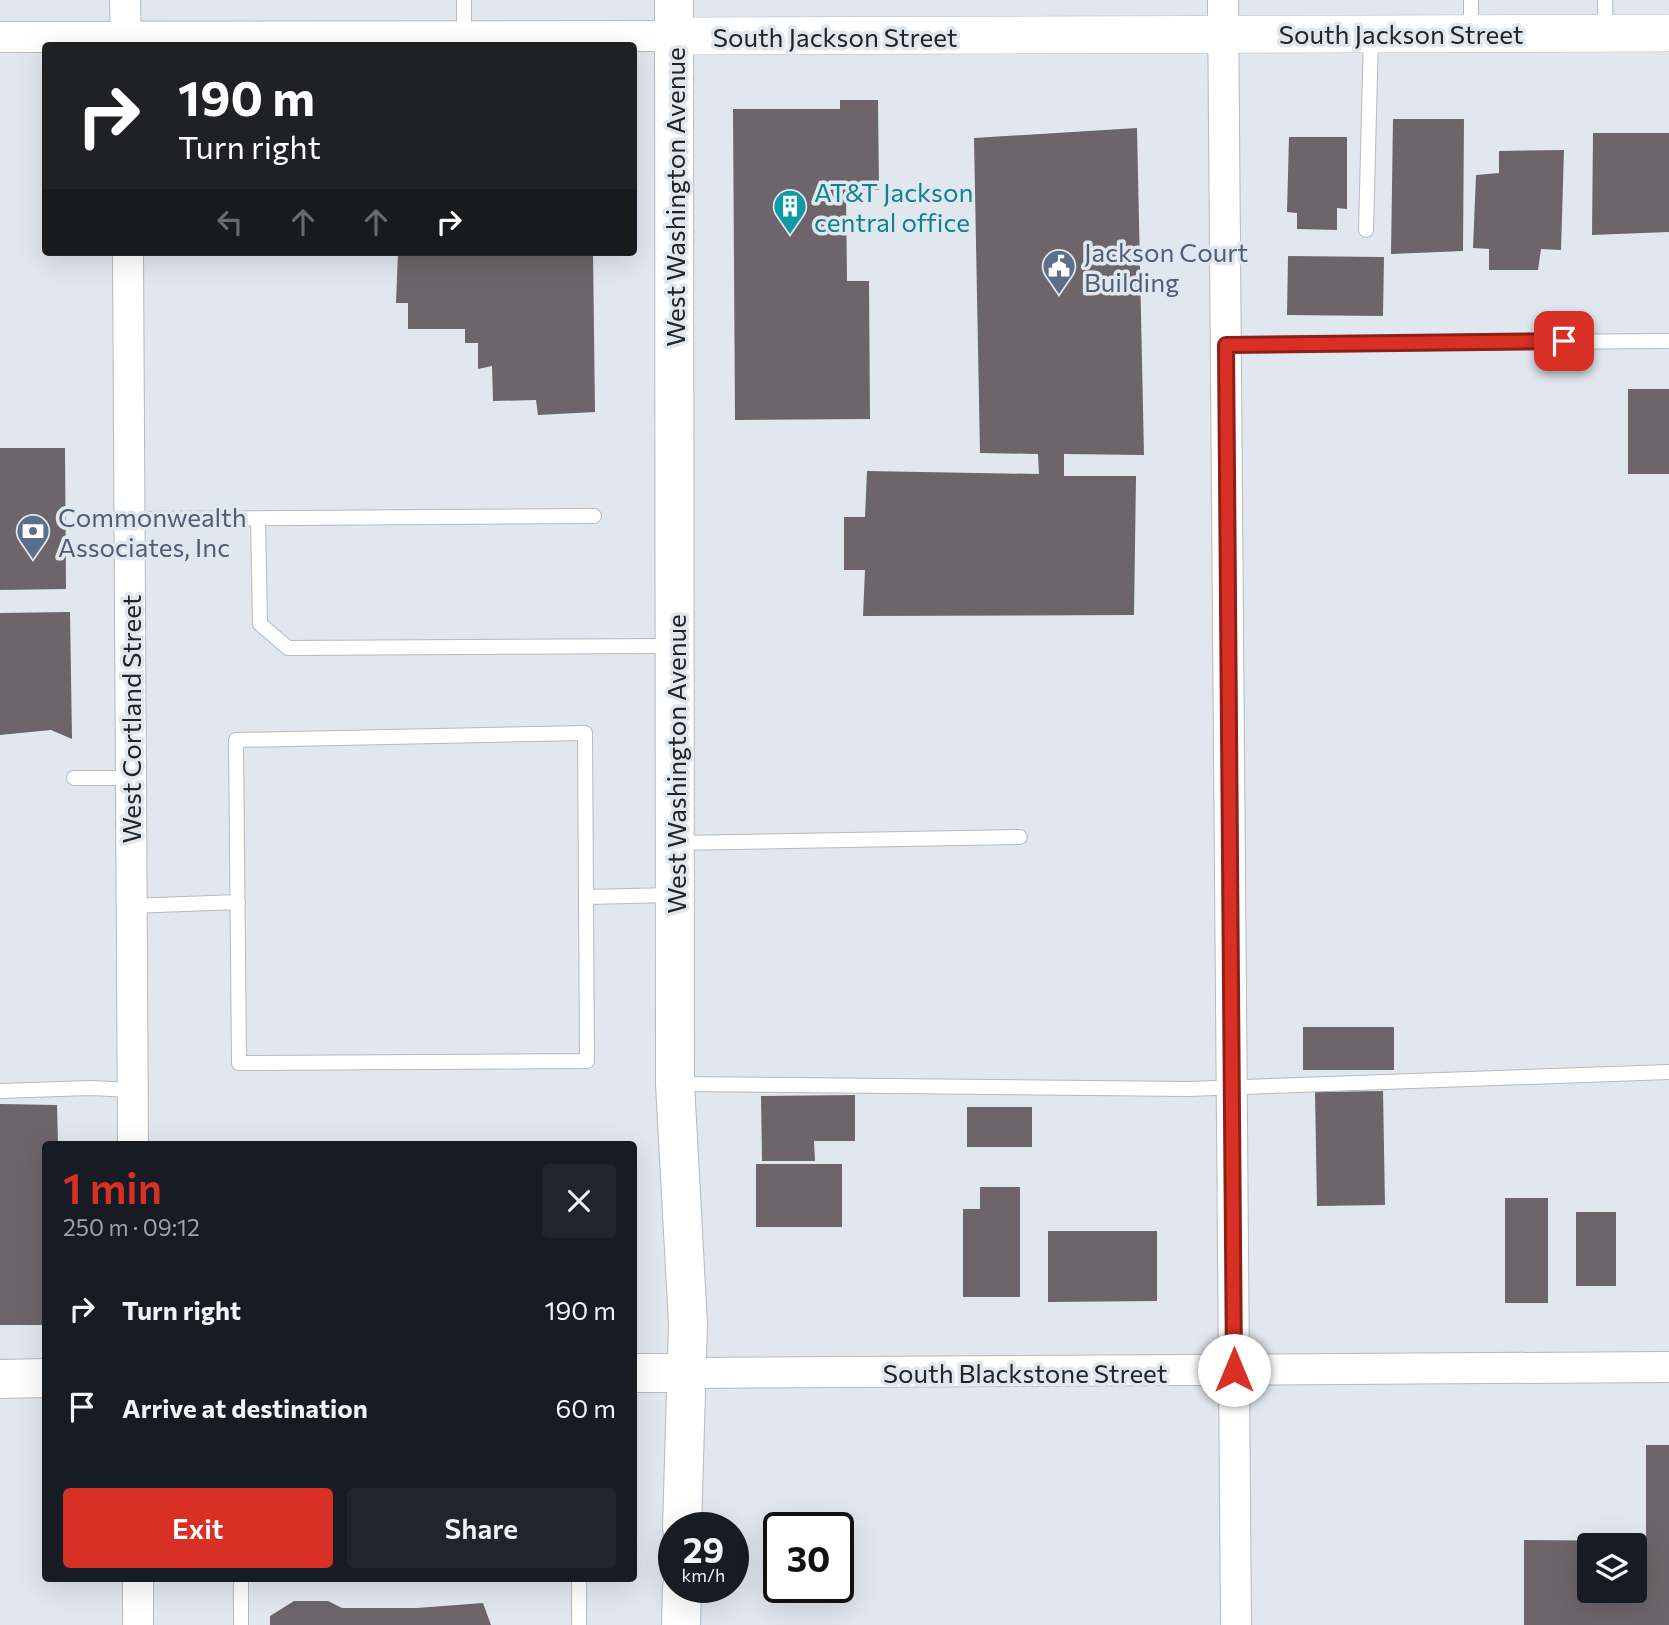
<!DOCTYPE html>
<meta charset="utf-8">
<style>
:root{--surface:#171b24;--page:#20242c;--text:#f1f3f6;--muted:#9ea1a6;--accent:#d93025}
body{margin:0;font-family:Commissioner,sans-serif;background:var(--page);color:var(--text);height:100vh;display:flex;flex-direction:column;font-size:26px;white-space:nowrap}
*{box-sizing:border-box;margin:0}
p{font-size:23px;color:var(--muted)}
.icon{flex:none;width:38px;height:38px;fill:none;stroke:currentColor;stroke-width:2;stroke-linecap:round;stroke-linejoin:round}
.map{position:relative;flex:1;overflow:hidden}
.panel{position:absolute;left:42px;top:1141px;width:595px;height:441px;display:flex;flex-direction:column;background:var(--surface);border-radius:7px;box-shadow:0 7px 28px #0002}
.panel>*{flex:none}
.guide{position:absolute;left:42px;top:42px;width:595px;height:214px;border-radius:7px;box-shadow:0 7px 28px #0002;background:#202124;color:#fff;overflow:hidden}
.fabs{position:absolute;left:1577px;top:1533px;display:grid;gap:14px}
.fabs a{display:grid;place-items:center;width:70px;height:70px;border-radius:7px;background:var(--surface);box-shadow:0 7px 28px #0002;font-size:35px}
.speed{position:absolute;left:658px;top:1512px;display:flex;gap:14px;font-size:35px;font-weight:700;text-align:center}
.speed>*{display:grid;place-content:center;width:91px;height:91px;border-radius:50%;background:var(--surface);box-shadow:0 7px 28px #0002;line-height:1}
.speed small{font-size:18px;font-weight:400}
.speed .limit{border:4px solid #111;border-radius:10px;background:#fff;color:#111}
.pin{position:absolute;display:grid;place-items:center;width:60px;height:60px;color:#fff;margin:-30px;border-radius:14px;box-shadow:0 4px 10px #0006}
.me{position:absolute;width:77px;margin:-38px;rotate:0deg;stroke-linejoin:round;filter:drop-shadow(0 0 5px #0008)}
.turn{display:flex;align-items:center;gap:24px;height:147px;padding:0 21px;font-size:32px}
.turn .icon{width:91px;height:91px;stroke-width:2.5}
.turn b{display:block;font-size:49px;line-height:60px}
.lanes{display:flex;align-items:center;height:66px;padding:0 21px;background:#0003;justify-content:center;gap:35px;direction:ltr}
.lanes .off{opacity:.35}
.round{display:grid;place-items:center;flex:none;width:74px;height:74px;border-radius:7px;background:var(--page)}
.overview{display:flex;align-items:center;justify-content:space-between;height:119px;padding:0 21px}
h1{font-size:42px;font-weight:600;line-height:52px;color:var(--accent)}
.cta{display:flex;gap:14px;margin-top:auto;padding:14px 21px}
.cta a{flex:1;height:80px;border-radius:7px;background:var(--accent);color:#fff;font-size:28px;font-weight:600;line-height:80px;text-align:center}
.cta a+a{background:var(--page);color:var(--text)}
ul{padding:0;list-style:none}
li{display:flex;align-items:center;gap:21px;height:98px;padding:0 21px}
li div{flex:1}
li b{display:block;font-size:26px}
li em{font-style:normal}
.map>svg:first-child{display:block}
.building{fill:#6d6569;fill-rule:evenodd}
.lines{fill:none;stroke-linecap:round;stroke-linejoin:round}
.service-casing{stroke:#b4bac1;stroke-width:16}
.minor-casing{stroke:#b4bac1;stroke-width:32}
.tertiary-casing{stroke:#b4bac1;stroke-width:38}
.secondary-casing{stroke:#b4bac1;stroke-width:40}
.service{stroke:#fff;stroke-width:14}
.minor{stroke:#fff;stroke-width:30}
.tertiary{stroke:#fff;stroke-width:37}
.secondary{stroke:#fff;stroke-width:38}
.route-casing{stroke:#8d1f18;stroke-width:18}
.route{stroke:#d93025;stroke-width:12}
.labels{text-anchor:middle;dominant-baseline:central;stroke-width:7;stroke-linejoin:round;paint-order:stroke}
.street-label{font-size:26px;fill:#222427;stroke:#e1e7ef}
.culture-label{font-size:26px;fill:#0d838f;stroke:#e1e7ef;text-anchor:start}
.service-label{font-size:26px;fill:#4e5e75;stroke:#e1e7ef;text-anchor:start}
</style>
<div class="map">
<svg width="1669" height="1625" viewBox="0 0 1669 1625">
<rect width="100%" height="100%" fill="#e1e7ef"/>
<path class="building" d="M840 100H878L879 190H846L847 281H869L870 419 735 420 733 109H840Z
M1393 119H1464L1463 251 1391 254Z
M1137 128 1144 455 1064 454V476H1136L1134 615 863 616 865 570H844V517H865L867 471 1039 474 1038 454 980 453 974 138Z
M1593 133H1669V232L1592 235Z
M1289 137H1347V209L1337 208V230L1297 229V213L1287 212Z
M1564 150 1561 250 1541 249 1538 270H1489V249L1473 248 1476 175 1499 173V151Z
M398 252H593L595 412 538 415 536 400 493 401 492 366 478 369V343H465V329H408V303H396Z
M1288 256 1384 257 1383 316 1287 315Z
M1628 389H1669V474H1628Z
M0 448H65L66 589 0 590Z
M70 612 72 739 51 730 0 735V613Z
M1303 1027H1394V1070H1303Z
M1383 1091 1385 1205 1317 1206 1315 1092Z
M855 1095V1141H814L815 1161H762L761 1096Z
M0 1104 57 1105 58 1144H46V1325H0Z
M967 1107H1032V1147H967Z
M756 1164H842V1227H756Z
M980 1187H1020V1297H963V1209H980Z
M1505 1198H1548V1303H1505Z
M1576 1212H1616V1286H1576Z
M1048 1231H1157V1301L1048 1302Z
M1646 1445H1669V1625H1524V1540L1646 1541ZM1589 1545H1634V1591H1589Z
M294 1601H328L342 1608H417L483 1603 491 1625H270V1616Z"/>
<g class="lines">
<defs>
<path id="service" d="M1471 0V32
M1605 0 1606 33
M464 36V0
M1366 230 1371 35
M1226 344 1669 341
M129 519 594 516
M258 519 260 624 288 648 673 646
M585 733 587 1061 239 1063 236 740Z
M74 778H130
M676 843 1020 837
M586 897 672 895
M131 906 238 902
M677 1084 1188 1089 1669 1072
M0 1091 90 1088 133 1090
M241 1578V1625
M579 1578V1625"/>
<path id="minor" d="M125 0 126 46
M1223 0 1236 1625
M0 37 674 36
M128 252 133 1144
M685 1373 1669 1367
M138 1578V1625"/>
<path id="tertiary" d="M674 36 1669 33"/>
<path id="secondary" d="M674 0 675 1084 688 1324 682 1528
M634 1373H685
M0 1379 46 1378
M681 1625 682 1587"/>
</defs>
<use href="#service" class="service-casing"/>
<use href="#minor" class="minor-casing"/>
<use href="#tertiary" class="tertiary-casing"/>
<use href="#secondary" class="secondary-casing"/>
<use href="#service" class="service"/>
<use href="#minor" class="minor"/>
<use href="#tertiary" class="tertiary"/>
<use href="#secondary" class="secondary"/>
</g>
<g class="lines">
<defs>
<path id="route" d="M1234 1370 1226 345 1564 341"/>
</defs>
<use href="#route" class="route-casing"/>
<use href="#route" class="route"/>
</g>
<defs>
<symbol id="building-pin" viewBox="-11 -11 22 30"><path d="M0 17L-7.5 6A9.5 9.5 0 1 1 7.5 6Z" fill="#0f9aa8" stroke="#e1e7ef"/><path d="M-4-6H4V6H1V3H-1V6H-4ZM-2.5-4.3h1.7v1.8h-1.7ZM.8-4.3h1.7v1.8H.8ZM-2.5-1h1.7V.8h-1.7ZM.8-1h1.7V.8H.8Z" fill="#fff"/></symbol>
<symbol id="civic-pin" viewBox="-11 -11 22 30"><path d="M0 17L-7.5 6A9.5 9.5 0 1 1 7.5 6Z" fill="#5c6f8a" stroke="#e1e7ef"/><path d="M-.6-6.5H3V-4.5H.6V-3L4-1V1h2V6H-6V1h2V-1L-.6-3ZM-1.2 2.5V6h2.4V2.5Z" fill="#fff"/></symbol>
<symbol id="bank-pin" viewBox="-11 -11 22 30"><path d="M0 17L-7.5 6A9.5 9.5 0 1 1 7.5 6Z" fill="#5c6f8a" stroke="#e1e7ef"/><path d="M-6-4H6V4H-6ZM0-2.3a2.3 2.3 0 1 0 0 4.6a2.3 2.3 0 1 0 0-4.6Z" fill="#fff"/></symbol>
</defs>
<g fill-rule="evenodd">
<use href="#building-pin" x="771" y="187" width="38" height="52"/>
<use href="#civic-pin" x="1040" y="247" width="38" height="52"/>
<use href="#bank-pin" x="14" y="512" width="38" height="52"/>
</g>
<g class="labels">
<g class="street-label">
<text x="1401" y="33">South Jackson Street</text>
<text x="835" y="36">South Jackson Street</text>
<text transform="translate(674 197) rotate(-90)">West Washington Avenue</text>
<text transform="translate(130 719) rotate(-90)">West Cortland Street</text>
<text transform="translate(675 764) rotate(-90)">West Washington Avenue</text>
<text x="1025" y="1372">South Blackstone Street</text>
</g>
<g class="culture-label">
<text x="814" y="191">AT&amp;T Jackson<tspan x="814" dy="30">central office</tspan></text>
</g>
<g class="service-label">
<text x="1084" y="251">Jackson Court<tspan x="1084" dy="30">Building</tspan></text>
<text x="58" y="516">Commonwealth<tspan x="58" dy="30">Associates, Inc</tspan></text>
</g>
</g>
</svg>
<div class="fabs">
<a><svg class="icon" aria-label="layers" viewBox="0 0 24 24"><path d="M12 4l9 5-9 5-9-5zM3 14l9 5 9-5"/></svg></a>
</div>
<div class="speed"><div>29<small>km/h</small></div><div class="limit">30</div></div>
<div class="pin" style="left:1564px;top:341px;background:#d93025"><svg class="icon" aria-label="arrive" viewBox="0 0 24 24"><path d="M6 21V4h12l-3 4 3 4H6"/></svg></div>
<svg class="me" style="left:1234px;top:1370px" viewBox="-20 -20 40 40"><circle r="19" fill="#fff"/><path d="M0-13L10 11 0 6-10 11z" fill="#d93025"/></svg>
<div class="guide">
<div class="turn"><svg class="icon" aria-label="right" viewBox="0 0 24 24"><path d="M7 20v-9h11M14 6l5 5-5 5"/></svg><div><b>190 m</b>Turn right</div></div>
<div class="lanes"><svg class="icon off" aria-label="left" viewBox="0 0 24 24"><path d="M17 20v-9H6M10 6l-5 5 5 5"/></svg><svg class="icon off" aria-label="ahead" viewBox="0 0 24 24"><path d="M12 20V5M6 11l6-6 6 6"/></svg><svg class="icon off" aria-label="ahead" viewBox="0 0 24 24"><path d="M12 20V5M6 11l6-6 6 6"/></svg><svg class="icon" aria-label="right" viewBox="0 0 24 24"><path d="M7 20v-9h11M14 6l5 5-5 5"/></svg></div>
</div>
<section class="panel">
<div class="overview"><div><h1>1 min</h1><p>250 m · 09:12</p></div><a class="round"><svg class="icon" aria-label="close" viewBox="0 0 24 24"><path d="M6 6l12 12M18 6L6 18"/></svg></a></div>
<ul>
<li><svg class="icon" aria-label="right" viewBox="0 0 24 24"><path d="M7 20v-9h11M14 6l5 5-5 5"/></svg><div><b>Turn right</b></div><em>190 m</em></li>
<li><svg class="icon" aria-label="arrive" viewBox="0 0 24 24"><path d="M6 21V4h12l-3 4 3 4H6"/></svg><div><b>Arrive at destination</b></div><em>60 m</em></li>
</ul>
<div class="cta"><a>Exit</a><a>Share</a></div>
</section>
</div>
